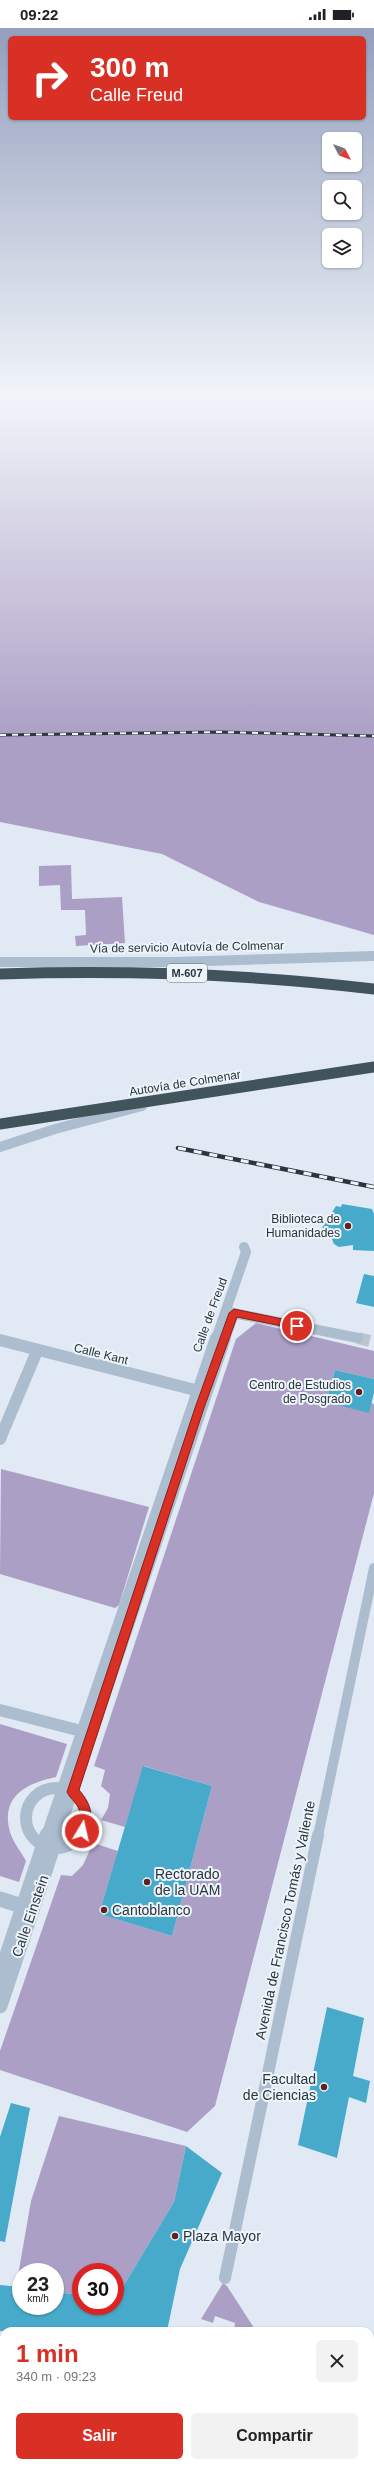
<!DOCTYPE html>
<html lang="es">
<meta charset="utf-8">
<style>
:root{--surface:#fff;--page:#f2f2f2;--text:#202124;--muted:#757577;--accent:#d93025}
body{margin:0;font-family:Helvetica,sans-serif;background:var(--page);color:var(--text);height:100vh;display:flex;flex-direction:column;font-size:15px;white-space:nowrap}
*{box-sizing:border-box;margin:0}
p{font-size:13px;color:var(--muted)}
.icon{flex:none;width:22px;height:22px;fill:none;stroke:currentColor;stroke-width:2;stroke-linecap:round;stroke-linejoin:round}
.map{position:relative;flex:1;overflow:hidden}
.details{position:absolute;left:0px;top:2299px;width:374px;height:140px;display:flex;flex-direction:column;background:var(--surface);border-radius:12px 12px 0 0;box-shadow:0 1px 3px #0004}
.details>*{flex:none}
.banner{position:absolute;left:8px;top:8px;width:358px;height:84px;border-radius:6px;box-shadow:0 1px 3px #0004;background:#d93025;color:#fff;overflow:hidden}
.needle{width:26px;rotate:131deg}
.tools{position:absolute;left:322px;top:104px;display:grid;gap:8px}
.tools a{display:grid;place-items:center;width:40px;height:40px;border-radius:6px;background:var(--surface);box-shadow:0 1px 3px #0004;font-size:20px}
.speed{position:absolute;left:12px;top:2235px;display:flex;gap:8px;font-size:20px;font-weight:700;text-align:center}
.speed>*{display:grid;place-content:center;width:52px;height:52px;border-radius:50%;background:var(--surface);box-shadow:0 1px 3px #0004;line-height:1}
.speed small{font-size:10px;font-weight:400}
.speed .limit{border:6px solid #d22;background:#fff;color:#111}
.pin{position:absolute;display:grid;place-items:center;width:34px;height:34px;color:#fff;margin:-17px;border:2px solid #fff;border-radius:50%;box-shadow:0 1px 4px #0007}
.me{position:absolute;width:44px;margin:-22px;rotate:9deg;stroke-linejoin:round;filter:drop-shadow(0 0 3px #0008)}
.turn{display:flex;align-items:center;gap:14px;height:84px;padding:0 16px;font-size:18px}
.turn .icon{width:52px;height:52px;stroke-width:2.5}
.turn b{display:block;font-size:28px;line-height:34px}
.round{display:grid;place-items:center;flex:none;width:42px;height:42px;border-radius:6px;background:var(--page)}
.summary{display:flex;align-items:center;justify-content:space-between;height:68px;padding:0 16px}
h1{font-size:24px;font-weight:700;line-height:30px;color:var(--accent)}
.action{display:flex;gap:8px;margin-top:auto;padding:8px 16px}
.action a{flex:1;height:46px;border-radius:6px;background:var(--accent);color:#fff;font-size:16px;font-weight:700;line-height:46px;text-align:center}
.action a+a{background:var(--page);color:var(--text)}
.status{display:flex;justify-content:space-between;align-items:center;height:28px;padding:0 20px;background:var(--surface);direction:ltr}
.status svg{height:11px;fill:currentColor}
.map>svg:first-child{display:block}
.green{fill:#ac9fc5}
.building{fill:#47aacb}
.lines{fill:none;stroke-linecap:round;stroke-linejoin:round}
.minor-tunnel-far1{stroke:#bcc5cf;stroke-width:10;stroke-dasharray:10 4.5;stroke-linecap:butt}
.minor-tunnel{stroke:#bcc5cf;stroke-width:12;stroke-dasharray:12 6;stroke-linecap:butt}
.pedestrian-far1{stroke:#abbdce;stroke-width:10}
.pedestrian{stroke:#abbdce;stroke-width:12}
.minor-far2{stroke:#abbdce;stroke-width:10}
.minor-far1{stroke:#abbdce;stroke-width:12}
.minor{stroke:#abbdce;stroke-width:15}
.motorway{stroke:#41545c;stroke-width:11}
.rail-far1-casing{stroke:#2a363b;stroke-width:3}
.rail-casing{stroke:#2a363b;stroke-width:4.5}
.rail-far1{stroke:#edf4fb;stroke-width:2;stroke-dasharray:6;stroke-linecap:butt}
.rail{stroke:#edf4fb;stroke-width:3;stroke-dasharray:8;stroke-linecap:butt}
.route{fill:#d93025;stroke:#8d1f18}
.poi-dot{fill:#5f221d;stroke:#edf4fb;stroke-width:1.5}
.labels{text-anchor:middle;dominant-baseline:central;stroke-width:4;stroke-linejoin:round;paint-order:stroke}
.shield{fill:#edf4fb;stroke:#646f75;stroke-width:1}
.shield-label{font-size:11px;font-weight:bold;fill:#2a363b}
.street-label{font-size:12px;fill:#2a363b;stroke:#edf4fb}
.poi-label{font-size:12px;fill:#2a363b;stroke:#edf4fb;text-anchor:end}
.near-poi-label{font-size:14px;fill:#2a363b;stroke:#edf4fb;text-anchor:start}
.near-street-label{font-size:14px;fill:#2a363b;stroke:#edf4fb}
</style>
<div class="status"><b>09:22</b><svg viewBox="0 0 49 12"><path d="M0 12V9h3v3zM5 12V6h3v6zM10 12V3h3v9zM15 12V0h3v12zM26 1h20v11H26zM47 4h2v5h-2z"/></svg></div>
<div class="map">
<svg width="374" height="2439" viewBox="0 0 374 2439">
<rect width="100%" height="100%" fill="#e0e9f4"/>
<path class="green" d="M0 368H374V907L259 874 162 826 0 794Z
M71 837 72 871 122 869 125 915 76 918 75 908 86 907 85 882H61L60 857 39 858V838Z
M256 1295 374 1323V1351L335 1342 326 1374 369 1384 371 1375 374 1376V1465L215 2078 187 2104 0 2042V2023L61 1847 72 1848 83 1837 93 1815 118 1823 99 1886 172 1908 212 1758 144 1738 125 1799 101 1792 108 1780 110 1766 101 1758 105 1742 94 1738 236 1311Z
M1 1441 149 1479 119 1577 115 1580 0 1546Z
M0 1696 67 1716 56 1749C27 1755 0 1768 10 1804 13 1814 21 1824 26 1833L19 1854 0 1848Z
M59 2088 186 2118 174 2174 115 2272V2244H81V2267L55 2264V2244H21V2259H16L31 2173Z
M223 2255 227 2258 256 2303H234L235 2295 215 2288 213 2295 201 2291Z
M213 2435H255L254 2439H215Z"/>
<path class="building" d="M342 1176 372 1181 374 1186V1223L353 1222V1217L339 1219 334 1216 331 1209 326 1208 327 1201 322 1200 336 1178 341 1179Z
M364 1246 374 1248V1279L356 1275Z
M335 1342 374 1351V1365L369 1385 326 1374Z
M143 1738 212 1758 172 1908 99 1886Z
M327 1979 364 1990 353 2048 370 2053 366 2075 349 2069 337 2130 298 2117Z
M11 2075 30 2080 5 2214 0 2213V2109Z
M186 2118 222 2145 180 2241 167 2303H0V2257L21 2259V2278H55V2264L81 2267V2278H115V2272L174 2174Z"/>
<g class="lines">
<path class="minor-tunnel-far1" d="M358 1310 361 1311"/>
<path class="minor-tunnel" d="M358 1310 374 1314"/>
<path class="pedestrian-far1" d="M318 1808 374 1540"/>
<path class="pedestrian" d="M225 2250 318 1807"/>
<path class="minor-far2" d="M0 934H175L374 928
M0 1119 55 1101 142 1078
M228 1284 358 1310
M216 1311 246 1224 244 1219
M225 1311 234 1285"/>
<path class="minor-far1" d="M0 1312 203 1364
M0 1411 37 1323
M0 1682 89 1705
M26 1790a30 30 0 1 1 60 0a30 30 0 1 1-60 0Z
M47 1808 216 1310
M57 1808 225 1310"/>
<path class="minor" d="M0 1871 28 1880
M0 1948 47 1807
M0 1978 57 1807
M204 2435 205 2439
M265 2439 266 2435"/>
<path class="motorway" d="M0 946C125 942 249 946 374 961
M0 1096 374 1039"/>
<defs>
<path id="rail-far1" d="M0 707 221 704 374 708"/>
<path id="rail" d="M178 1120 374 1159"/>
</defs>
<use href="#rail-far1" class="rail-far1-casing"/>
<use href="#rail" class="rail-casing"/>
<use href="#rail-far1" class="rail-far1"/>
<use href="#rail" class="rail"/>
</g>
<linearGradient id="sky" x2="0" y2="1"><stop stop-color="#939fbd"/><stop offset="0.52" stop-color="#f1f5fa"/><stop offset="1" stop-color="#f1f5fa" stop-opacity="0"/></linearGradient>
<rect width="374" height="710" fill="url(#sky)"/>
<path class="route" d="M234 1281 297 1294 302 1298 297 1301 237 1289 204 1380 79 1762C92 1777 94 1790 87 1807L82 1809 78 1807C75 1800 80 1793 80 1786 80 1777 70 1771 67 1764L195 1380 229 1285Z"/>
<g class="poi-dot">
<circle cx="348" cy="1198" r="4"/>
<circle cx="359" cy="1364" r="4"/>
<circle cx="147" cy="1854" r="4"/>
<circle cx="104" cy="1882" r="4"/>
<circle cx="324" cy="2059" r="4"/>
<circle cx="175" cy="2208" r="4"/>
</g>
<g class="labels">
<rect class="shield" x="167" y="936" width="40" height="18" rx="3"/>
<g class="shield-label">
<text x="187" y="945">M-607</text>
</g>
<g class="street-label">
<text transform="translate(187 919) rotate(-1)">Vía de servicio Autovía de Colmenar</text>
<text transform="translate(185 1055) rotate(-9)">Autovía de Colmenar</text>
<text transform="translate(210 1287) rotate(-70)">Calle de Freud</text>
<text transform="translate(101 1326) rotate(14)">Calle Kant</text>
</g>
<g class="poi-label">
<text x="340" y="1191">Biblioteca de<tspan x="340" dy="14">Humanidades</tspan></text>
<text x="351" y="1357">Centro de Estudios<tspan x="351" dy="14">de Posgrado</tspan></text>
</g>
<g class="near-poi-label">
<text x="155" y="1846">Rectorado<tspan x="155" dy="16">de la UAM</tspan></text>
<text x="112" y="1882">Cantoblanco</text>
<text x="316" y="2051" text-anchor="end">Facultad<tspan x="316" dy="16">de Ciencias</tspan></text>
<text x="183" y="2208">Plaza Mayor</text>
</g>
<g class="near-street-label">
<text transform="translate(30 1888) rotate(-71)">Calle Einstein</text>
<text transform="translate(285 1892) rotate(-78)">Avenida de Francisco Tomás y Valiente</text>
</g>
</g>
</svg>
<div class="tools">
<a><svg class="needle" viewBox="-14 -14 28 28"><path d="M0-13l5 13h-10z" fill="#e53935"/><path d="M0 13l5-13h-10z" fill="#757577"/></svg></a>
<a><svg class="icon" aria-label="search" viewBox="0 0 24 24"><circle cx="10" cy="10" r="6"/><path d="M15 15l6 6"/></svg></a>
<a><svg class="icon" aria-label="layers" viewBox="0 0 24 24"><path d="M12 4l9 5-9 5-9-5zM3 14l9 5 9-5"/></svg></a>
</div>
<div class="speed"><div>23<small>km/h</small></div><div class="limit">30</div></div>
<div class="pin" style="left:297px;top:1298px;background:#d93025"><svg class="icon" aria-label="arrive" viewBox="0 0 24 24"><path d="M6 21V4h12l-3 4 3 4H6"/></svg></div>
<svg class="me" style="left:82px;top:1803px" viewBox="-20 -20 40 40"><circle r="17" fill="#d93025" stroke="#fff" stroke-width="3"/><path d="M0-11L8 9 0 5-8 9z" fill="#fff"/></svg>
<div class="banner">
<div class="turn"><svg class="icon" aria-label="right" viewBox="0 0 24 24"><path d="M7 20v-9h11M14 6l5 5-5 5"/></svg><div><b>300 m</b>Calle Freud</div></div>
</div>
<section class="details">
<div class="summary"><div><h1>1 min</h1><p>340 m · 09:23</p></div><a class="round"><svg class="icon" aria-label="close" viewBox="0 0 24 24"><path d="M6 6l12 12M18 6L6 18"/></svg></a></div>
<div class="action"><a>Salir</a><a>Compartir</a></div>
</section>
</div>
